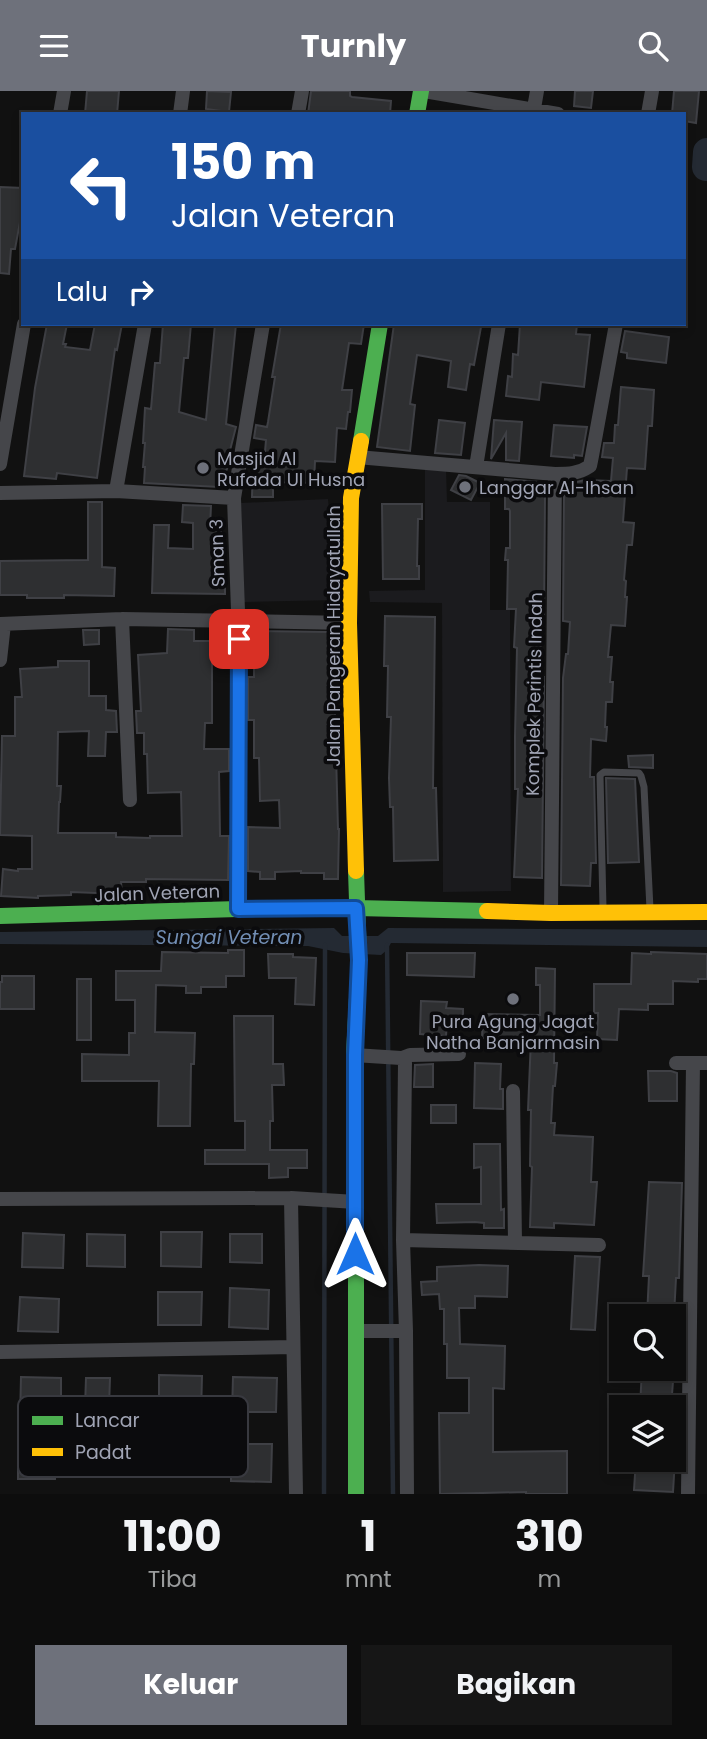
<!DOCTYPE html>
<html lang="id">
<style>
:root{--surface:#0d0d0d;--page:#161616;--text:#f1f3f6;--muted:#9a9c9d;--line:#2d2d2e;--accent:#6e717b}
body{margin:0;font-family:Poppins,sans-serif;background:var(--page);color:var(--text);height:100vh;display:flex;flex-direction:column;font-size:26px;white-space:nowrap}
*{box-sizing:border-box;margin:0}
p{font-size:23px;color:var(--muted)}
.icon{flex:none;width:38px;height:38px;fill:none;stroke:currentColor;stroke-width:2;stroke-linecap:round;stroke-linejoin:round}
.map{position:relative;height:1403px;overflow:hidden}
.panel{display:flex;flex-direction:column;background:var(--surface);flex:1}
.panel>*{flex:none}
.guide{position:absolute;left:21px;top:21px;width:665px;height:214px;border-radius:0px;box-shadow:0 4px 10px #0003,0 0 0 2px var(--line);background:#1a4fa0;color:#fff;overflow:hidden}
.buttons{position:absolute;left:609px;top:1213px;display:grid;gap:14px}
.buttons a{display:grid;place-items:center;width:77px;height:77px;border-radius:0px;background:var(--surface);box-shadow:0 4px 10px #0003,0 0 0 2px var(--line);font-size:35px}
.pin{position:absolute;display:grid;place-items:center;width:60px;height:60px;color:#fff;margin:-30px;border-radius:14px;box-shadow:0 4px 10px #0006}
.me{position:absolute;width:77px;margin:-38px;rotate:0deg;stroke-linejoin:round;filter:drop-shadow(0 0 5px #0008)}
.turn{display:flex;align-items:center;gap:24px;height:147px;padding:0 35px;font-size:32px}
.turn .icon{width:91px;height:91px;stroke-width:2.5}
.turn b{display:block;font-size:49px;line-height:60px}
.then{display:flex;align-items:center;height:66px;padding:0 35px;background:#0003;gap:14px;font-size:26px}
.eta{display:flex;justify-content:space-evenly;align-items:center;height:119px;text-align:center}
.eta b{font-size:42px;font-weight:700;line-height:49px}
.button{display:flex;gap:14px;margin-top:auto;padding:14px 35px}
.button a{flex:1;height:80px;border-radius:0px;background:var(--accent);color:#fff;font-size:28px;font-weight:700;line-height:80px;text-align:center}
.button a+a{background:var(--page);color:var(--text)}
header{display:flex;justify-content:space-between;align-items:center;height:91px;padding:0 35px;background:var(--accent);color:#fff;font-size:32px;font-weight:700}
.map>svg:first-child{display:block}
.built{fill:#1b1b1e}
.water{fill:#242a33}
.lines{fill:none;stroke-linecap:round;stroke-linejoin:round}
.stream{stroke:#242a33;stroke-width:4.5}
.river{stroke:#242a33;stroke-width:28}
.building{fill:#2e2f31;stroke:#3f4045;stroke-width:2}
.lane{stroke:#45464a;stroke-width:7}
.street{stroke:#45464a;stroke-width:14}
.fast{stroke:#4caf50;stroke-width:16}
.slow{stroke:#ffc107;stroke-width:16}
.route-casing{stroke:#114b97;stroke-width:18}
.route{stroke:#1a73e8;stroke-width:12}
.poi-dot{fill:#6e717b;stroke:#0b0b0d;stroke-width:2.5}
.labels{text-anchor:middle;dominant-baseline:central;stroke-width:7;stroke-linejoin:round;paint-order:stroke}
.poi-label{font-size:18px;fill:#a0a4b4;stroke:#0b0b0d;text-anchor:start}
.street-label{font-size:18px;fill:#a0a4b4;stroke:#0b0b0d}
.water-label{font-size:19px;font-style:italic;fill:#728eb4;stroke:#0b0b0d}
.key{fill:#0b0b0d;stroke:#38393f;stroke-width:2}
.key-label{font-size:19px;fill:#a0a4b4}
</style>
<header><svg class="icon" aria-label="menu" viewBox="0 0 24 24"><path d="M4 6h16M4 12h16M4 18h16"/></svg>Turnly<svg class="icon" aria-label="search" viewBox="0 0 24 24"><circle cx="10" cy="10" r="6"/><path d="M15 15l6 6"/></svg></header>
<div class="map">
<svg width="707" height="1403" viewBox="0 0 707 1403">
<rect width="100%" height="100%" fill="#111"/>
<path class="built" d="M425 377H446L447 411H490V519H510L511 800 443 801 442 512 370 511 369 500 425 499Z
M328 408 337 509 244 511 241 412Z"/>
<path class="water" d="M334 837 342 845H378L388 837 707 839V856L391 852 387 859 381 864 343 862 308 855 0 853V841Z"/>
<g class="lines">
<path class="stream" d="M387 854 393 1403
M324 1403 325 854"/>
<path class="river" d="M706 76 707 61"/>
</g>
<path class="building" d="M87 0H119L117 23H85Z
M207 0 231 1 229 21 206 18Z
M311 0H350V5L352 6 391 10 390 23H308Z
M575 0H593L591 17 574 15Z
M674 0H699L696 32 684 30V23H672Z
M0 96 23 97V115L15 158H11L9 183 0 182Z
M47 233H67L63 253H66L65 256 90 259 95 233H122L117 259 115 258 97 387 57 382 56 388 24 385 35 297Z
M163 233H191L188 267H184L179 321 206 329 215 233H236L226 333 236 336 227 371H230L219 396 144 392 145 376H143L145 352H143L145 317 151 318 155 272H160Z
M281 233H364L361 253 349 252 342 299H352L350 321H348L346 338 337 337 335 371 315 370 314 392 273 391V406H252L253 371 264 372 266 349 254 347 256 334 267 336 268 331 275 286H272Z
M394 233H464L481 236 474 274 470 273 466 299 448 296 451 270 417 264 410 313 415 314 410 360 377 356Z
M520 233H577L576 243 590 244 584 296 541 291 539 309 506 305 508 285 512 286 513 263 518 264Z
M625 240 669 246 666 272 627 267V262L621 261Z
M621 296 654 299 652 335H648L645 378 627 377 623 431 634 432 632 454H627L624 489 626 490 625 506H627L625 535 611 534 608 566H612L610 591H613L612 611H606L605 636H607L606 650 591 648 590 686H594L596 772H591L590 795 561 794 563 587 566 563H568L570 531 563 530 564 397H572V392L585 389 611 390 613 367 602 366 604 352H614L615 334H618Z
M439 329 465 332 461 364 435 362Z
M494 329 522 331 519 370 506 369V342L491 368Z
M554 334 587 336 582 365 574 364V367L551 365Z
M459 384 466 385 480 392 471 409 451 399Z
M505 388 538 391 537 404H545L544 529H541L540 570 539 585 544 586 542 787 514 786 518 698H515V645L517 557 514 556 516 518H507L508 469H505L506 457H510V420L509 418H505Z
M88 411H102V476L115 477 114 505 64 504V507H27V504H0V470L88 469Z
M382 413H422V428H418L417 475H419V488H383Z
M183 414 211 415 210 436H221V474H225V503L152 502 154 434H169L168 457 193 458V432L182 431Z
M385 525 435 526 433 697H436L438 769 394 770 393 716H390L389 687 391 626H387L388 575H384Z
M168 538 194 539V550H212V632H205L204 658H229V680L219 681 220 745H229L228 789 146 788V791H121L122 803 71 801V804L38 805V807L1 805 3 778 18 780V778H32V745L0 744 2 645H15V606H22L20 578 58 576V570H89V605H106V619L116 620 117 641H106L105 665H88L89 640 58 641 57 695H61L60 711H59L58 742H116V746L150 747V745H182L181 701 148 702 147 663H144V642H137L136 620H141L138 564 167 562Z
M83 539H99V553L84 554Z
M254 540 332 541 331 587H334L338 738H339L338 788H324V782H301V780L275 781V788H260V781L248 780V736L280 737 279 709 260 710 259 667H254V629H248V586H254Z
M653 664V677L629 676 628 665Z
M606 687 635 688 639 771 608 772Z
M228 859H244V885H226V896H201V902H186V895L156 894 155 941 195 942 194 973H191L190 1035H158L159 990H82V963L129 964V942H135V909H116V880H161L162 861 228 862Z
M651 861 707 863V888H698V891L673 890V913H648V919L619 918 617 949 597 948 598 922H594V893H631L632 862 651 863Z
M407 862H475L474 886 407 884Z
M268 863H293V866L316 867 314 914 295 913 296 887H269Z
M536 877 555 878 554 972H557L555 995H553L551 1032H555L554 1044 593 1046 591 1091H597L594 1134 554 1132V1137L530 1136 532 1076 530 1075 531 1019H528L531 948 482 947 483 923 540 924V894H536Z
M2 885H34V918H0V891H2Z
M77 888H91V949H77Z
M421 910 447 911 446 917 463 918V931H447L446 945 420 943Z
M234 925H273V973H283L284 994H272L273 1030H270V1059H307V1077H288V1086L269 1087V1073H205V1059H245V1030H235Z
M475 972 501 973 500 998H503V1018L474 1017Z
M433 973V996H414L415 974Z
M648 980H671L677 982V1010H649Z
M431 1014H456V1032H431Z
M474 1053H500L501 1119 504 1118V1137H484V1132L475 1131 437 1132 436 1113H481V1076L474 1077Z
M649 1091 682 1092 679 1187H676L674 1225H647L649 1185H643Z
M161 1141H202L201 1176 161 1175Z
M23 1142 64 1144 63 1177 22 1176Z
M87 1143 125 1144V1176L87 1175Z
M230 1143H262V1172L230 1171Z
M575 1165 600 1166 595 1239 571 1238Z
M479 1174 508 1175 507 1206 475 1205V1217H459L460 1253 505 1255 504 1298 493 1297V1361L567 1360V1403H526V1401L440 1403 439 1322H469V1287H447V1253H444V1218H440L439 1203 422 1204 421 1191 437 1190V1176Z
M230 1197 269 1199 268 1238 229 1236Z
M158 1201H202L201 1234H158Z
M20 1206 59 1208 58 1241 18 1240Z
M642 1278H674L671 1316H640Z
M159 1284 202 1285 201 1324 159 1323Z
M21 1286 61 1287V1321H34V1329H20Z
M233 1286 277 1287 276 1321H232Z
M86 1287H110L109 1316H85Z
M231 1353H272L271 1391 231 1390V1385L150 1384V1371H159L158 1357 217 1358V1356H231Z
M18 1356 56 1357 55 1388H18Z
M636 1368H675L673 1401 634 1399Z"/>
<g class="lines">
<path class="lane" d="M603 817 600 684 604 681 639 682 641 685 644 696 650 818"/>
<path class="street" d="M424 0 558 23
M60 23 64 0
M180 23 183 0
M298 23 302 0
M533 23 537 0
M648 23 652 0
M357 366 555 383C569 383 578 383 590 375L592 365 616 233
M0 373 24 233
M476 376 499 233
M116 400 145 233
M0 402 116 400 234 407
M122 528 130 709
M0 533 122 528 349 532
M0 569 4 533
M238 818 239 548 234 407 263 233
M551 822 555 383
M354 964 401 967 405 972 403 1149
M402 967 410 964 459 963
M676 972H707
M513 1000 515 1152
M291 1107 296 1403
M0 1108 291 1107 356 1111
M355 1240H406L407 1403
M406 1240 403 1149 599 1154
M0 1261 293 1256
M688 1403 693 972"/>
<path class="fast" d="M417 23 421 0
M361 350 380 233
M0 825 238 818 356 817 487 820
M356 1403V1049L354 964 359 869 356 780"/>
<path class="slow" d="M356 780 349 532 351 407 361 350
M487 820 551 822 707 821"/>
</g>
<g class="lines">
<defs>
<path id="route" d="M239 548 238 818 356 817 359 869 355 964V1163"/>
</defs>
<use href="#route" class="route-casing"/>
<use href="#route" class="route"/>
</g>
<g class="poi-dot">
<circle cx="203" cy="377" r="7"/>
<circle cx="465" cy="396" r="7"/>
<circle cx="513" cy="908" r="7"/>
</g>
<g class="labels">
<g class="poi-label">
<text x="217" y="367">Masjid Al<tspan x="217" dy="21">Rufada Ul Husna</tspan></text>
<text x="479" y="396">Langgar Al-Ihsan</text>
<text x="513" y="930" text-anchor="middle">Pura Agung Jagat<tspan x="513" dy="21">Natha Banjarmasin</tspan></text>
</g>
<g class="street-label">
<text transform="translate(217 462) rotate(-92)">Sman 3</text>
<text transform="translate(333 545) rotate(-90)">Jalan Pangeran Hidayatullah</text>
<text transform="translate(534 603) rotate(-89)">Komplek Perintis Indah</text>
<text transform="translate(157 802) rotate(-2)">Jalan Veteran</text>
</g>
<g class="water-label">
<text x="229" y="846">Sungai Veteran</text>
</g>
</g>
<rect x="18" y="1305" width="230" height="81" rx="10" class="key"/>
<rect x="32" y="1325" width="31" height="9" fill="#4caf50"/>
<rect x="32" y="1357" width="31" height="8" fill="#ffc107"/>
<g class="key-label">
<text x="75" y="1336">Lancar</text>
<text x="75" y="1368">Padat</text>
</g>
</svg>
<div class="buttons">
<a><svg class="icon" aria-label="search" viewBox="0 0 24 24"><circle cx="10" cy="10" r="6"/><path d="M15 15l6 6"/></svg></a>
<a><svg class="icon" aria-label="layers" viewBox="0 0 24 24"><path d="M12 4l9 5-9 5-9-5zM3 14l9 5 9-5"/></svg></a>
</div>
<div class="pin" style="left:239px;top:548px;background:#d93025"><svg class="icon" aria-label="arrive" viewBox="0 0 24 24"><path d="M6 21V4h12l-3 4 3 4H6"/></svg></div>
<svg class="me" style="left:355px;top:1163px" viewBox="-20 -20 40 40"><path d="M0-17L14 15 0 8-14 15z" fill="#1a73e8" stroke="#fff" stroke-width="4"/></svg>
<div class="guide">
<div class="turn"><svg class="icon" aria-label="left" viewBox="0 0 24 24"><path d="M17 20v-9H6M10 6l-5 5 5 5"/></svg><div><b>150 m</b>Jalan Veteran</div></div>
<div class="then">Lalu<svg class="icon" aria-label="right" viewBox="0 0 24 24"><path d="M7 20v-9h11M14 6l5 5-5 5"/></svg></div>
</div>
</div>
<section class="panel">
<div class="eta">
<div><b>11:00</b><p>Tiba</p></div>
<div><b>1</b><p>mnt</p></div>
<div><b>310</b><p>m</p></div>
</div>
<div class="button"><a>Keluar</a><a>Bagikan</a></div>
</section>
